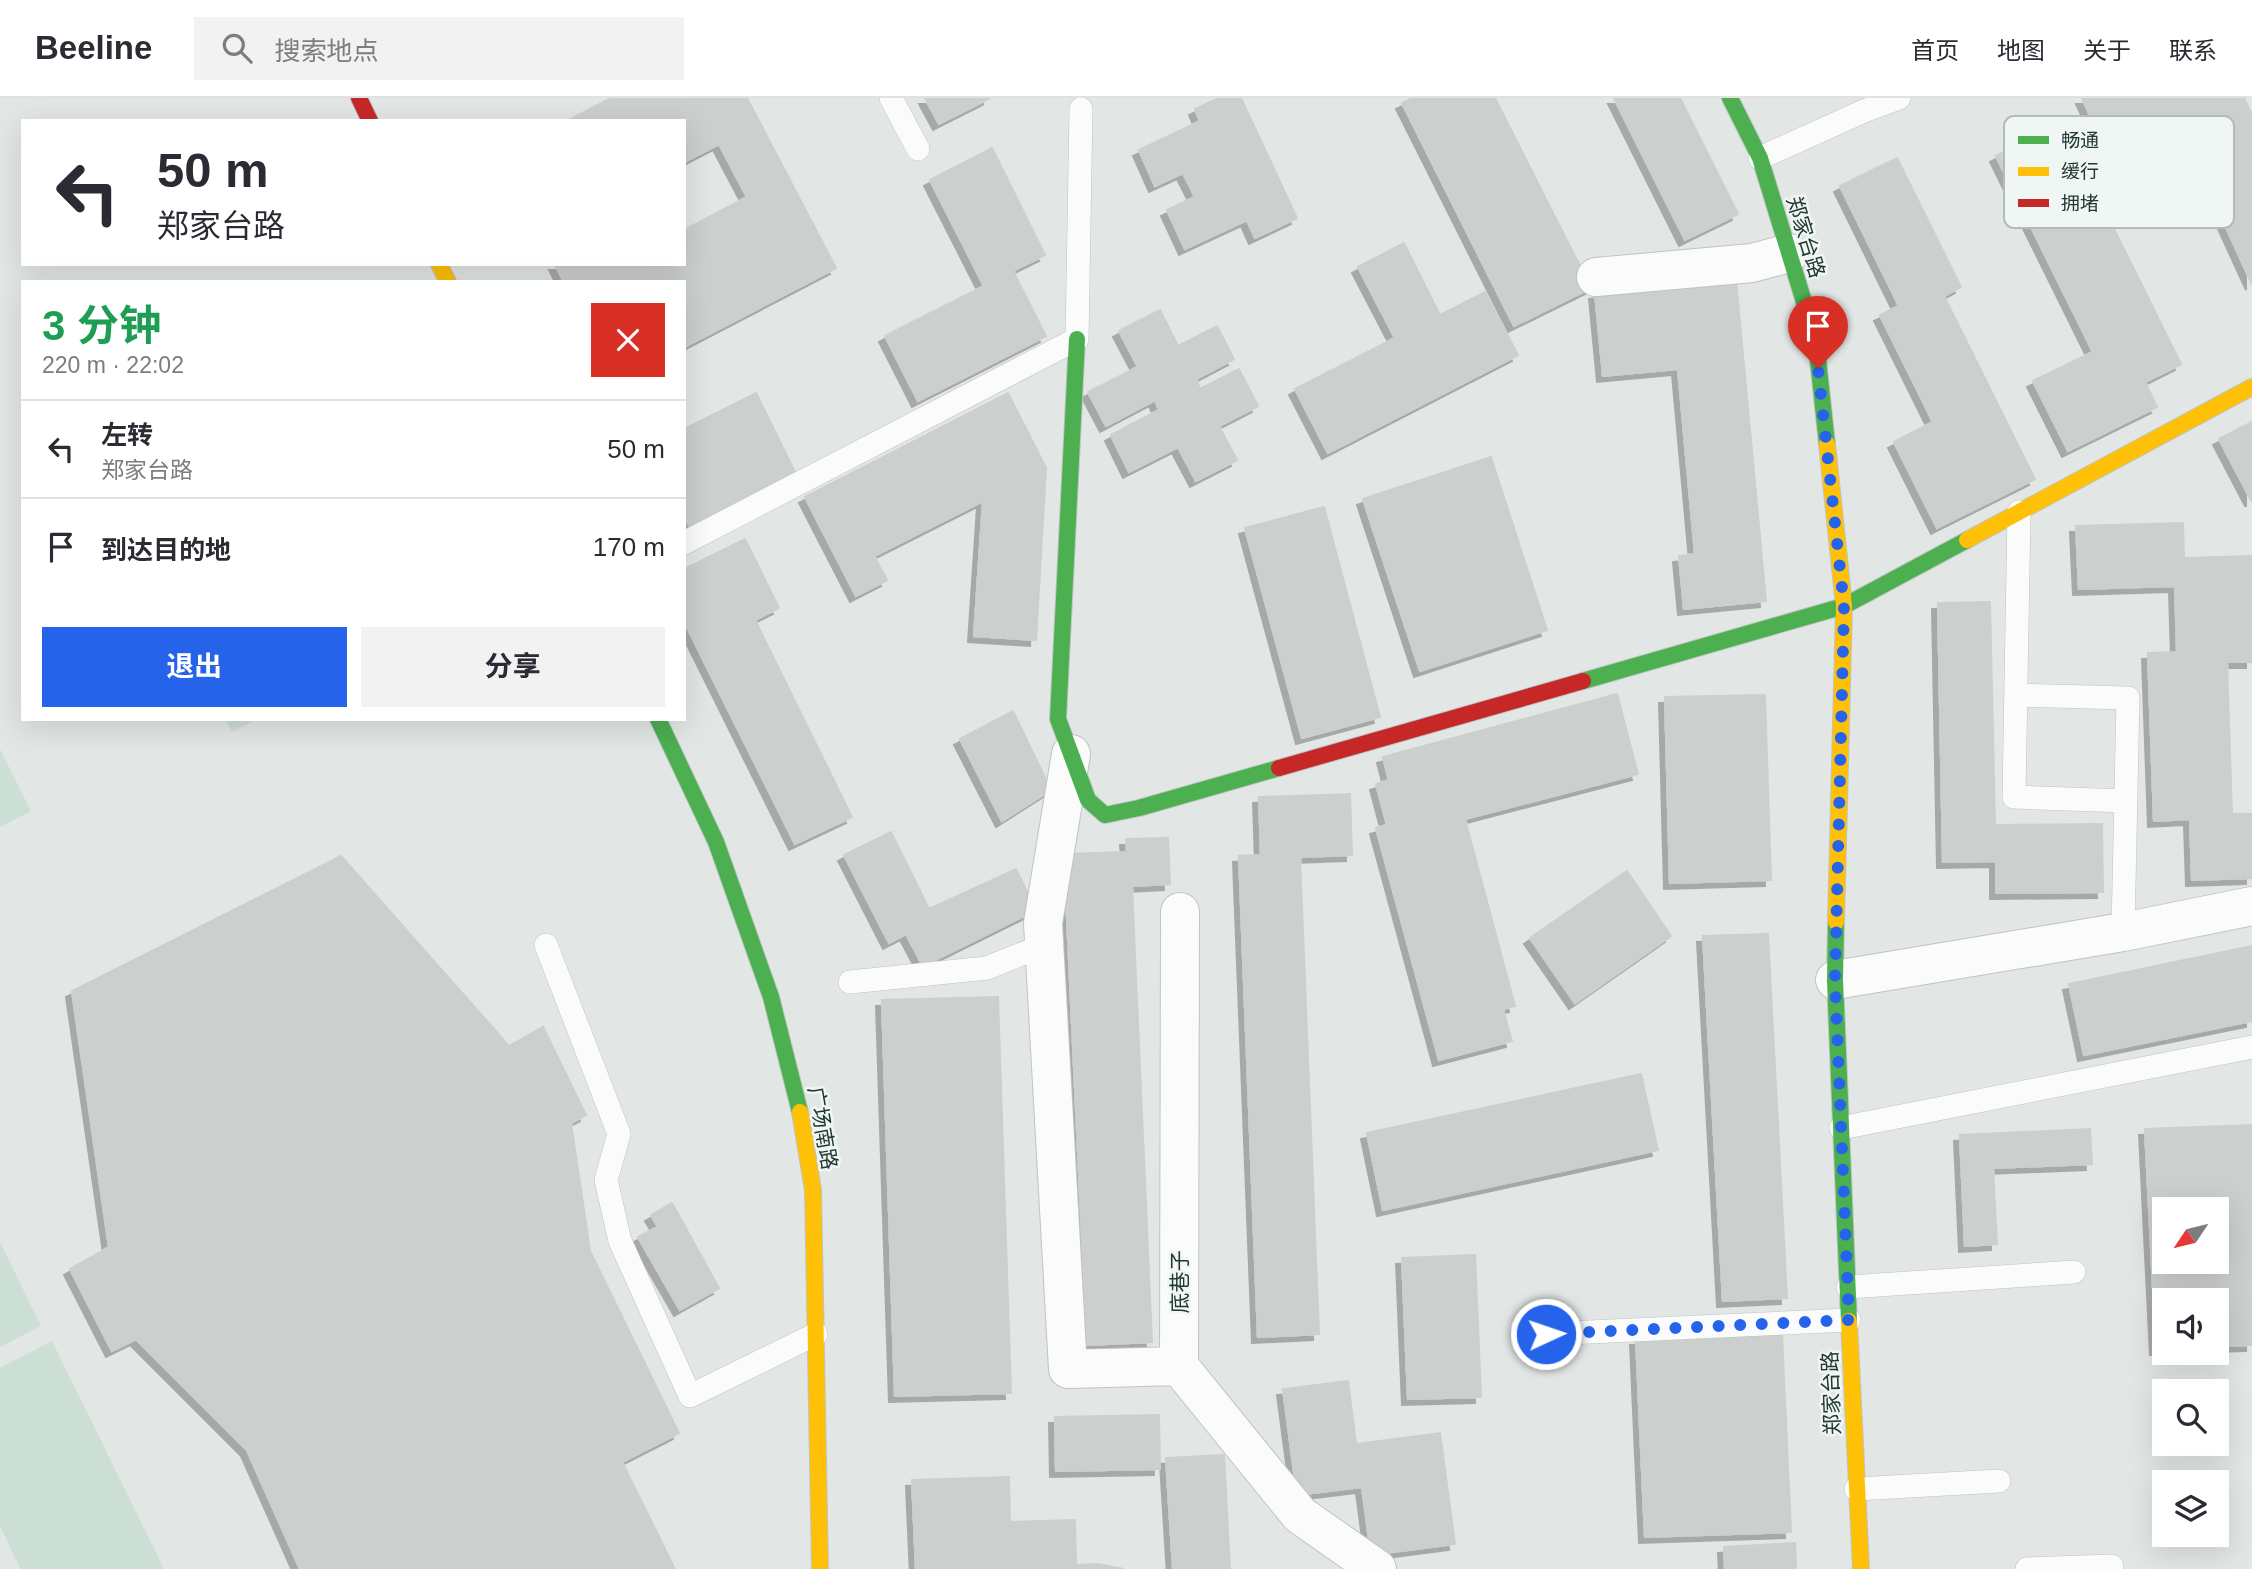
<!DOCTYPE html>
<html lang="zh">
<meta charset="utf-8">
<style>
:root{--surface:#fff;--page:#f2f2f3;--text:#2b2b33;--muted:#7c7c81;--line:#e1e1e2;--accent:#2563eb}
body{margin:0;font-family:Helvetica,"Noto Sans SC",sans-serif;background:var(--page);color:var(--text);height:100vh;display:flex;flex-direction:column;font-size:26px;white-space:nowrap}
*{box-sizing:border-box;margin:0}
p{font-size:23px;color:var(--muted)}
.icon{flex:none;width:38px;height:38px;fill:none;stroke:currentColor;stroke-width:2;stroke-linecap:round;stroke-linejoin:round}
.map{position:relative;flex:1;overflow:hidden}
.details{position:absolute;left:21px;top:182px;width:665px;height:441px;display:flex;flex-direction:column;background:var(--surface);border-radius:0px;box-shadow:0 7px 28px #0002}
.details>*{flex:none}
.top-card{position:absolute;left:21px;top:21px;width:665px;height:147px;border-radius:0px;box-shadow:0 7px 28px #0002;background:#fff;color:var(--text);overflow:hidden}
.needle{width:46px;rotate:235deg}
.tools{position:absolute;left:2152px;top:1099px;display:grid;gap:14px}
.tools a{display:grid;place-items:center;width:77px;height:77px;border-radius:0px;background:var(--surface);box-shadow:0 7px 28px #0002;font-size:35px}
.pin{position:absolute;display:grid;place-items:center;width:60px;height:60px;color:#fff;margin:-72px -30px;border-radius:50% 50% 50% 0;rotate:-45deg;box-shadow:0 0 7px #0007}
.pin .icon{rotate:45deg}
.me{position:absolute;width:77px;margin:-38px;rotate:87deg;stroke-linejoin:round;filter:drop-shadow(0 0 5px #0008)}
.turn{display:flex;align-items:center;gap:24px;height:147px;padding:0 21px;font-size:32px}
.turn .icon{width:91px;height:91px;stroke-width:2.5}
.turn b{display:block;font-size:49px;line-height:60px}
.round{display:grid;place-items:center;flex:none;width:74px;height:74px;border-radius:0px;background:var(--page)}
.headline{display:flex;align-items:center;justify-content:space-between;height:119px;padding:0 21px}
h1{font-size:42px;font-weight:700;line-height:52px;color:#1e9e55}
.primary-button{display:flex;gap:14px;margin-top:auto;padding:14px 21px}
.primary-button a{flex:1;height:80px;border-radius:0px;background:var(--accent);color:#fff;font-size:28px;font-weight:700;line-height:80px;text-align:center}
.primary-button a+a{background:var(--page);color:var(--text)}
ul{padding:0;list-style:none}
li{display:flex;align-items:center;gap:21px;height:98px;padding:0 21px;border-top:2px solid var(--line)}
li div{flex:1}
li b{display:block;font-size:26px}
li em{font-style:normal}
header{display:flex;align-items:center;gap:42px;box-sizing:border-box;height:98px;padding:0 35px;background:var(--surface);border-bottom:2px solid var(--line)}
header strong{font-size:33px}
nav{display:flex;gap:38px;margin-inline-start:auto;font-size:24px}
.search{width:490px;height:63px;background:var(--page);display:flex;align-items:center;gap:18px;box-sizing:border-box;padding:0 24px;border-radius:0px;color:var(--muted);font-size:26px}
.map>svg:first-child{display:block}
.green{fill:#ccdfd4}
.building{fill:#cbcfce;stroke:#cbd0ce;stroke-width:2;fill-rule:evenodd;filter:url(#shadow)}
.lines{fill:none;stroke-linecap:round;stroke-linejoin:round}
.lane-casing{stroke:#bfc4c2;stroke-width:24}
.street-casing{stroke:#bfc4c2;stroke-width:40}
.fast-casing{stroke:#bec5c3;stroke-width:18}
.slow-casing{stroke:#bec5c3;stroke-width:18}
.jam-casing{stroke:#bec5c3;stroke-width:18}
.lane{stroke:#fbfbfb;stroke-width:23}
.street{stroke:#fbfbfb;stroke-width:38}
.fast{stroke:#4caf50;stroke-width:16}
.slow{stroke:#ffc107;stroke-width:16}
.jam{stroke:#c62828;stroke-width:16}
.route{stroke:#2563eb;stroke-width:12;stroke-dasharray:0 21.6}
.labels{text-anchor:middle;dominant-baseline:central;stroke-width:5;stroke-linejoin:round;paint-order:stroke}
.street-label{font-size:21px;fill:#223834;stroke:#f0f6f4}
.key{fill:#f0f6f4;stroke:#b2bdba;stroke-width:2}
.key-label{font-size:19px;fill:#223834}
</style>
<header>
<strong>Beeline</strong>
<div class="search"><svg class="icon" aria-label="search" viewBox="0 0 24 24"><circle cx="10" cy="10" r="6"/><path d="M15 15l6 6"/></svg>搜索地点</div>
<nav><a>首页</a><a>地图</a><a>关于</a><a>联系</a></nav>
</header>
<div class="map">
<svg width="2252" height="1471" viewBox="0 0 2252 1471">
<defs>
<filter id="shadow"><feDropShadow dx="-6" dy="6" stdDeviation="0" flood-color="#0004"/></filter>
</defs>
<rect width="100%" height="100%" fill="#e2e7e5"/>
<path class="green" d="M225 621H257L232 634Z
M0 651 31 713 0 729Z
M0 1144 41 1228 0 1249Z
M52 1243 164 1471H21L19 1468 0 1428V1270Z"/>
<path class="building" d="M611 0H747L836 170 684 249V184H564L555 166H684V132L747 99 719 46 684 64V23H567Z
M925 0H990L939 26Z
M1219 0H1241L1297 120 1255 140 1247 122 1185 151 1167 112 1195 99 1183 75 1155 88 1139 52 1200 23 1195 11Z
M1413 0H1495L1591 190 1514 228 1402 5Z
M1614 0H1680L1738 116 1685 142Z
M2082 0H2244L2252 17V186L2179 27 2109 59Z
M2062 26 2181 266 2145 284 2157 309 2068 353 2033 283 2093 254 1996 58Z
M992 50 1045 157 1013 173 1046 238 918 303 885 238 984 188 930 82Z
M1897 60 1961 189 1944 198 2035 381 1937 430 1894 344 1933 324 1880 217 1899 208 1840 88Z
M1404 145 1440 217 1485 194 1518 257 1328 355 1295 291 1395 240 1358 169Z
M1736 182 1766 503 1684 511 1679 458 1695 456 1678 271 1603 278 1595 195Z
M1160 212 1178 248 1217 228 1234 261 1196 281 1200 291 1239 271 1258 308 1219 328 1237 362 1196 383 1178 349 1129 374 1111 337 1159 312 1155 302 1106 328 1088 294 1138 269 1119 233Z
M756 295 798 380 692 433 684 418V331Z
M1008 295 1046 370 1036 542 974 538 983 403 874 458 887 482 856 498 805 399Z
M2252 324V402H2251L2219 341Z
M1491 359 1547 532 1420 573 1363 401Z
M1324 409 1380 619 1302 640 1245 430Z
M2183 425 2184 460 2251 458 2252 564H2227L2232 716H2252V780L2192 782 2190 721 2154 723 2148 555 2177 554 2175 488 2079 491 2076 428Z
M745 441 779 510 755 522 852 719 795 746 684 523V471Z
M1990 504 1995 727 2102 726 2103 794 1996 795V763L1943 764 1938 505Z
M1617 596 1638 676 1465 721 1515 908 1503 911 1512 943 1439 962 1376 730 1387 727 1376 686 1389 682 1383 659Z
M1765 597 1771 782 1670 785 1665 599Z
M1013 613 1051 692 1002 723 960 641Z
M1350 696 1352 757 1300 759 1319 1236 1258 1239 1239 758 1261 757 1259 699Z
M891 734 929 811 1016 771 1036 812 923 868 906 836 889 845 844 757Z
M1168 740 1170 786 1132 788 1152 1244 1087 1247 1064 756 1127 754 1126 741Z
M341 758 509 948 543 929 586 1017 571 1025 590 1153 679 1335 622 1364 675 1471H300L247 1352 136 1241 112 1253 70 1171 109 1149 72 893Z
M1627 773 1671 838 1575 905 1530 840Z
M1768 836 1787 1200 1723 1203 1703 838Z
M2252 848V923L2084 957 2069 886Z
M998 899 1011 1295 895 1298 882 902Z
M1641 976 1658 1052 1383 1112 1367 1035Z
M2252 1027V1247L2217 1248V1202H2165V1251H2156L2145 1031ZM2165 1111H2217V1164H2165Z
M2090 1031 2092 1066 1993 1070 1997 1146 1965 1148 1960 1037Z
M672 1105 719 1190 680 1212 638 1139 658 1129 651 1117Z
M1475 1157 1481 1299 1408 1301 1402 1160Z
M1782 1236 1791 1434 1645 1439 1636 1241Z
M1348 1283 1356 1346 1440 1335 1455 1446 1371 1457 1362 1389 1297 1397 1283 1291Z
M1159 1317 1160 1371 1056 1373 1055 1319Z
M1224 1357 1230 1471H1173L1166 1360Z
M1009 1379 1010 1424 1075 1422 1076 1467 1097 1466 1124 1471H916L912 1382Z
M1795 1445 1796 1471H1725L1724 1449Z"/>
<g class="lines">
<defs>
<path id="lane" d="M891 0 918 51
M1760 60 1864 13 1899 0
M2019 414 2014 699 2126 703
M684 445 1077 241 1081 11
M2016 597 2128 600 2123 834
M546 847 619 1036 606 1082 620 1143 690 1298 816 1236
M850 884 987 870 1044 847
M1841 1030 2252 949
M1848 1189 2074 1174
M1546 1236 1849 1222
M1856 1391 1999 1383
M2027 1471 2112 1468"/>
<path id="street" d="M1596 179 1752 165 1789 155
M1071 656 1043 825 1068 1271 1179 1268
M1180 814 1179 1268 1300 1417 1377 1471
M1835 882 2123 834 2252 808"/>
<path id="fast" d="M1730 0 1760 60 1816 243 1827 346
M1077 241 1058 621 1088 702 1105 717 1139 710 1279 670
M1583 583 1844 508 1967 442
M658 621 716 744 771 899 800 1014
M1836 824 1835 882 1849 1223"/>
<path id="slow" d="M439 166 448 184
M1827 346 1844 508 1836 824
M1967 442 2252 289
M800 1014 813 1092 820 1471
M1849 1223 1861 1471"/>
<path id="jam" d="M359 0 370 23
M1279 670 1583 583"/>
</defs>
<use href="#lane" class="lane-casing"/>
<use href="#street" class="street-casing"/>
<use href="#fast" class="fast-casing"/>
<use href="#slow" class="slow-casing"/>
<use href="#jam" class="jam-casing"/>
<use href="#lane" class="lane"/>
<use href="#street" class="street"/>
<use href="#fast" class="fast"/>
<use href="#slow" class="slow"/>
<use href="#jam" class="jam"/>
</g>
<g class="lines">
<path class="route" d="M1546 1236 1849 1222 1835 883 1844 508 1818 270"/>
</g>
<g class="labels">
<g class="street-label">
<text transform="translate(1806 139) rotate(73)">郑家台路</text>
<text transform="translate(823 1030) rotate(80)">广场南路</text>
<text transform="translate(1179 1184) rotate(-90)">底巷子</text>
<text transform="translate(1831 1295) rotate(-92)">郑家台路</text>
</g>
</g>
<rect x="2004" y="18" width="230" height="112" rx="10" class="key"/>
<rect x="2018" y="38" width="31" height="8" fill="#4caf50"/>
<rect x="2018" y="69" width="31" height="9" fill="#ffc107"/>
<rect x="2018" y="101" width="31" height="8" fill="#c62828"/>
<g class="key-label">
<text x="2061" y="49">畅通</text>
<text x="2061" y="80">缓行</text>
<text x="2061" y="112">拥堵</text>
</g>
</svg>
<div class="tools">
<a><svg class="needle" viewBox="-14 -14 28 28"><path d="M0-13l5 13h-10z" fill="#e53935"/><path d="M0 13l5-13h-10z" fill="#7c7c81"/></svg></a>
<a><svg class="icon" aria-label="sound" viewBox="0 0 24 24"><path d="M4 9h4l5-4v14l-5-4H4zM17 9q2 3 0 6"/></svg></a>
<a><svg class="icon" aria-label="search" viewBox="0 0 24 24"><circle cx="10" cy="10" r="6"/><path d="M15 15l6 6"/></svg></a>
<a><svg class="icon" aria-label="layers" viewBox="0 0 24 24"><path d="M12 4l9 5-9 5-9-5zM3 14l9 5 9-5"/></svg></a>
</div>
<div class="pin" style="left:1818px;top:270px;background:#d93025"><svg class="icon" aria-label="arrive" viewBox="0 0 24 24"><path d="M6 21V4h12l-3 4 3 4H6"/></svg></div>
<svg class="me" style="left:1546px;top:1236px" viewBox="-20 -20 40 40"><circle r="17" fill="#2563eb" stroke="#fff" stroke-width="3"/><path d="M0-11L8 9 0 5-8 9z" fill="#fff"/></svg>
<div class="top-card">
<div class="turn"><svg class="icon" aria-label="left" viewBox="0 0 24 24"><path d="M17 20v-9H6M10 6l-5 5 5 5"/></svg><div><b>50 m</b>郑家台路</div></div>
</div>
<section class="details">
<div class="headline"><div><h1>3 分钟</h1><p>220 m · 22:02</p></div><a class="round" style="background:#d93025;color:#fff"><svg class="icon" aria-label="close" viewBox="0 0 24 24"><path d="M6 6l12 12M18 6L6 18"/></svg></a></div>
<ul>
<li><svg class="icon" aria-label="left" viewBox="0 0 24 24"><path d="M17 20v-9H6M10 6l-5 5 5 5"/></svg><div><b>左转</b><p>郑家台路</p></div><em>50 m</em></li>
<li><svg class="icon" aria-label="arrive" viewBox="0 0 24 24"><path d="M6 21V4h12l-3 4 3 4H6"/></svg><div><b>到达目的地</b></div><em>170 m</em></li>
</ul>
<div class="primary-button"><a>退出</a><a>分享</a></div>
</section>
</div>
